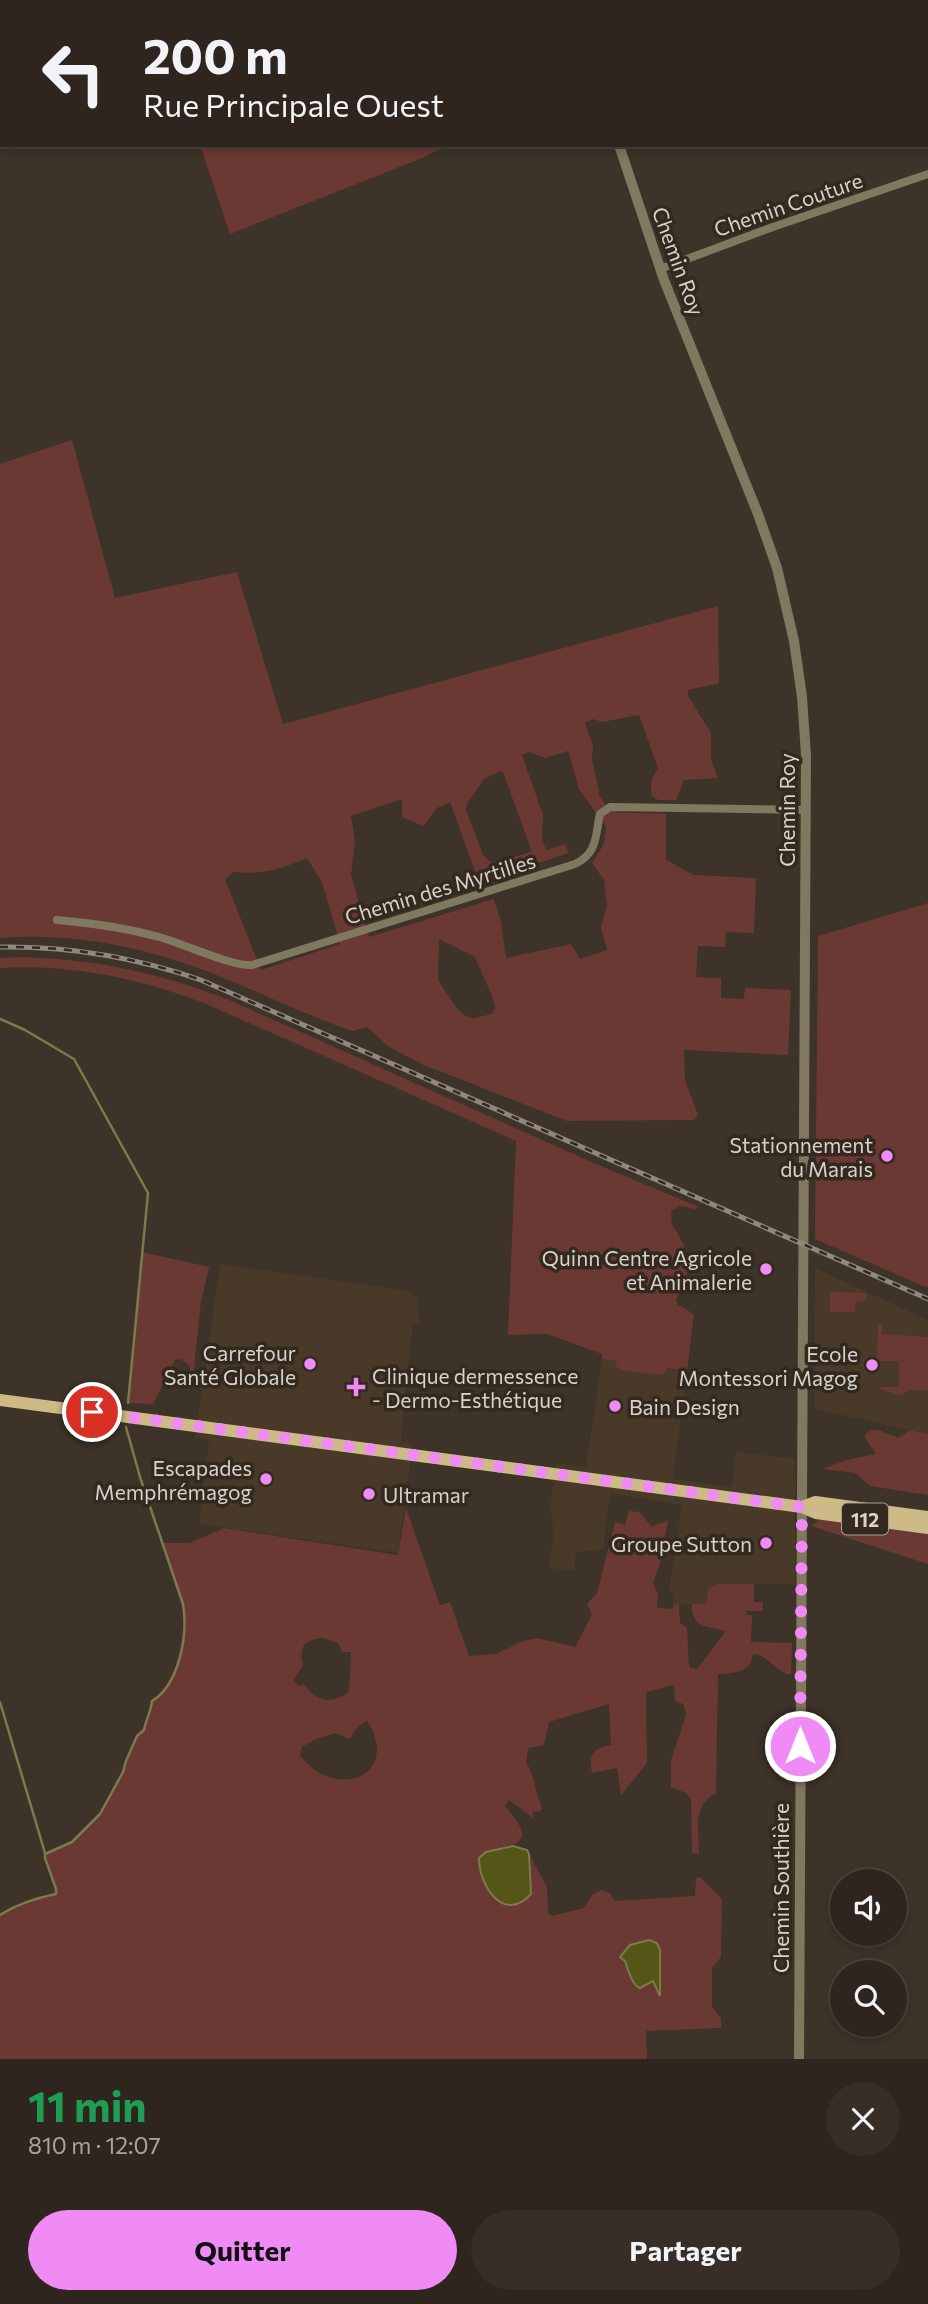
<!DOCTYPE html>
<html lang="fr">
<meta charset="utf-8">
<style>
:root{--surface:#2e261e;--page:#362e27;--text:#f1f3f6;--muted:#a7a5a4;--line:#49433c;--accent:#f08bf6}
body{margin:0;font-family:Commissioner,sans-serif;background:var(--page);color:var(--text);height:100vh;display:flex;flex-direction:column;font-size:26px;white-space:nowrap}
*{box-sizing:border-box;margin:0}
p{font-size:23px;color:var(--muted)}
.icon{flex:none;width:38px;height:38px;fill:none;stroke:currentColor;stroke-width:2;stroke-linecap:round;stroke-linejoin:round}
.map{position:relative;height:2059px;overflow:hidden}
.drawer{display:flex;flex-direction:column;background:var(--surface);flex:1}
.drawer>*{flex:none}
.top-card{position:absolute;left:0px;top:0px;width:929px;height:147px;box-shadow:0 4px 10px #0003,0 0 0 2px var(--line);background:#2e261e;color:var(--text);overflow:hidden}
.tools{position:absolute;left:830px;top:1869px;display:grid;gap:14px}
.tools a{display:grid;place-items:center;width:77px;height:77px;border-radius:50%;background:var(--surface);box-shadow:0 4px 10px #0003,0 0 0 2px var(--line);font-size:35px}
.pin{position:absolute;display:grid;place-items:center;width:60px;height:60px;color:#fff;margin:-30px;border:4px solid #fff;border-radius:50%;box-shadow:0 2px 7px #0007}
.me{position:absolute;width:77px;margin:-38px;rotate:0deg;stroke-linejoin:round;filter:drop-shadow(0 0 5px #0008)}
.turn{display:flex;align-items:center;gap:24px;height:147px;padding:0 28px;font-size:32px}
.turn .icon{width:91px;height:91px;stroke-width:2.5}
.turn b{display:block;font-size:49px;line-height:60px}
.round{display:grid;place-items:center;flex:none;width:74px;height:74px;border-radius:37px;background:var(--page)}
.summary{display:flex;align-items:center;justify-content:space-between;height:119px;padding:0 28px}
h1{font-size:42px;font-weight:700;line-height:52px;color:#1e9e55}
.action{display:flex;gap:14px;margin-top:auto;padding:14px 28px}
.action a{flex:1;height:80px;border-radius:42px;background:var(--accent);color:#111;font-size:28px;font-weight:700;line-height:80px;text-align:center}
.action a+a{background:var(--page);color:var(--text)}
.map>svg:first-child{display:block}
.built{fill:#483929}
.green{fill:#6b3933;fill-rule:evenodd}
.water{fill:#545516;stroke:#7c7a4c;stroke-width:2}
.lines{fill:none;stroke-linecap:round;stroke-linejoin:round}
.stream{stroke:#7c7a4c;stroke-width:2.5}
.minor{stroke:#817860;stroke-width:8}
.tertiary{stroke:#817860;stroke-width:10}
.primary{stroke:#ceba87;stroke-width:12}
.rail-casing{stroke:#90887f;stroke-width:5}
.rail{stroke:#33291e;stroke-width:2.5;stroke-dasharray:8;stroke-linecap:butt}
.route{stroke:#f08bf6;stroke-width:12;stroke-dasharray:0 21.6}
.poi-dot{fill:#f08bf6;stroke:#33291e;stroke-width:2.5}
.labels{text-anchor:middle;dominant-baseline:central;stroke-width:7;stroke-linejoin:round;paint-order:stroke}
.shield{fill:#33291e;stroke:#a69f97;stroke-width:2}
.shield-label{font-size:19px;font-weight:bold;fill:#d8d2cb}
.street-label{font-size:21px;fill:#d8d2cb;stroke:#33291e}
.poi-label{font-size:21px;fill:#d8d2cb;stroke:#33291e;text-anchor:end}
</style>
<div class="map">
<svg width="928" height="2059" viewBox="0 0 928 2059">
<rect width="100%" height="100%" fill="#3d3328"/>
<path class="built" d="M220 1264 409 1291 417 1298 420 1323H413L401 1442 413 1443 398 1553 199 1524 209 1440 195 1437Z
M815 1268 928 1320V1434L815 1409Z
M602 1359 687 1371 673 1479 732 1487 736 1452 795 1459V1584H716L706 1594V1604L673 1605V1596L669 1589 682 1505 610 1493 603 1550 576 1552 574 1571 548 1568 554 1533 550 1508 556 1463 586 1467Z"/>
<path class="green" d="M200 145H449L422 158 230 234Z
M72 440 115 598 237 572 283 724 718 606 719 683 688 690V696L711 733V760L718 778 684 780 676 800H658L652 796C649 784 652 778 658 768L639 715 602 722 593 719 585 723 593 745 592 759 600 797 611 812 666 814V860L694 875 756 878 754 933 726 932 725 947 698 946 696 977 721 978V998L744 999 745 988 791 990 788 1055 684 1050 685 1080 698 1115 694 1120 567 1121 424 1065 389 1047 367 1027 352 1031C306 1015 263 994 219 976 151 948 73 932 0 938V464ZM568 751 579 789 606 827 604 844 592 863 604 880 607 904 601 928 607 950 580 959 571 944 506 958 501 922 494 899 369 937 351 875 355 840 351 816 402 799V817L423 826 437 808 450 802 479 882 569 853 565 844 546 850 542 838 543 815 522 755 530 752 545 758ZM501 771 503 772 532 852 492 863 483 855 466 810 467 804 484 779ZM307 858 322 882 340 944 261 970 225 879 233 872C262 875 281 869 307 858ZM439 939 475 957 494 1001 495 1008 492 1014 474 1018 466 1016 458 1010 438 980Z
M928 903V1288L815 1239 818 936Z
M24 957C99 960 160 973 229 1000L596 1164 699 1207 695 1209 680 1206 671 1211 672 1224 684 1245 687 1276 699 1282 698 1289 688 1286 682 1288 676 1299 678 1305 694 1314 687 1371 668 1368 662 1375 620 1370 617 1368 616 1361 602 1359V1354L547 1334 508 1335 516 1141 204 1003C137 978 71 964 0 968V958Z
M142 1252 209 1267 201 1301 193 1378 188 1364 180 1359 175 1360 153 1404 128 1403Z
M830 1292 866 1293V1301L856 1302 855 1312H830Z
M878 1324H882V1334L928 1337V1390H910L900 1395 880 1389V1387H899V1361H877Z
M872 1430H879L898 1438 910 1430 928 1434V1495L870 1486 856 1473 822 1469 847 1460 876 1454 865 1438V1434Z
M406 1508 440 1605 450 1602 469 1656 496 1654 523 1641 537 1638 575 1647 592 1615 587 1604 597 1593 615 1522 625 1525 629 1511 639 1512 652 1527 668 1520 661 1560 653 1583 658 1594 657 1608 673 1609V1605L679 1604 680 1623 687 1628 689 1667 697 1669 726 1631C707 1625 692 1630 692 1604H706L708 1590 716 1584H754V1602H763V1611H746L747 1615H752L751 1642 792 1643 791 1675C772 1670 771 1656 753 1654 751 1673 735 1673 718 1674L716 1793C692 1806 699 1830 699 1855L692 1852 691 1799 686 1793 671 1787V1760L685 1718 686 1712 683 1704 675 1701 674 1685 646 1692 647 1763 621 1795 617 1768 592 1773C588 1755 593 1748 611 1745L609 1704 549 1722 544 1745 528 1748 526 1762C535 1776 535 1792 542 1808L539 1812 533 1811V1818L509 1800 505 1806C534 1840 525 1843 486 1852L532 1865 529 1854 547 1887 548 1913 552 1916 584 1908 593 1894 602 1890 610 1893 615 1901 695 1896 696 1877 701 1878 722 1899 721 1957 712 1968V2007L721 2018V2028L646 2031 647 2059H0V1915C17 1904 36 1898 56 1894V1889L45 1858V1854L72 1842 100 1814 123 1772 126 1761 137 1736 144 1730C146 1719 151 1712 152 1701 164 1693 168 1683 174 1670 196 1618 179 1593 162 1543H190L224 1528 398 1555ZM323 1638 338 1643 342 1652H351L349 1691C333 1706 315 1701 304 1684L298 1686 294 1680 303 1665C298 1647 305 1639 323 1638ZM367 1720C403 1780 331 1800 300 1755L302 1747 316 1739 336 1733 350 1739 355 1730ZM630 1945 659 1946V1984L661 1988 656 1989 653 1981 643 1986 627 1969 625 1961 620 1958Z
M820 1519 928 1533V1564L811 1526Z"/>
<path class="water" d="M513 1846 527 1850 529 1854 531 1894C504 1924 479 1886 479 1858L486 1852Z
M649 1940 657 1943 660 1950V1996L653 1981 640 1988C632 1985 628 1970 625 1961L620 1957 630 1945Z"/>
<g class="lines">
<path class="stream" d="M553 0 561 2
M0 1019 25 1030 74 1059 148 1193 128 1403
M0 1702 45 1853
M0 1915C17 1904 36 1898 56 1894V1889L45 1858V1854L72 1842 100 1814 123 1772 126 1761 137 1736 144 1730C146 1719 151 1712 152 1701 180 1684 188 1634 183 1604L140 1477 126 1427"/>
<path class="minor" d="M660 269 773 227 928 174
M57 920C91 923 126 928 159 937 182 943 233 967 252 965L575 864C598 853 595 836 600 814L610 807 805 810"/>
<path class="tertiary" d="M579 0 580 2
M619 145 664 280 758 514 777 568 794 641 802 697 806 755 799 2059"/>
<path class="primary" d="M0 1400 802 1507 816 1513 928 1528
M802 1507 815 1502 928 1517"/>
<defs>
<path id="rail" d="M0 947C69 946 135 957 201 980L928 1299"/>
</defs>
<use href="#rail" class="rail-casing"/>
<use href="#rail" class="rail"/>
</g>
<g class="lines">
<path class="route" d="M92 1412 802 1507 800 1746"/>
</g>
<g class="poi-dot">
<circle cx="887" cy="1156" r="7"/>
<circle cx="766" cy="1269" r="7"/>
<circle cx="310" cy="1364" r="7"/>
<circle cx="872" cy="1365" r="7"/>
<path d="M352.5 1376.5h7v7h7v7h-7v7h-7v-7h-7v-7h7z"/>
<circle cx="615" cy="1406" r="7"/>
<circle cx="266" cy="1479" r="7"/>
<circle cx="369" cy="1494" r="7"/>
<circle cx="766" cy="1543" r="7"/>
</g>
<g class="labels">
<rect class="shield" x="842" y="1503.5" width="46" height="31" rx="5"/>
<g class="shield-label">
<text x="865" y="1519">112</text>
</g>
<g class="street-label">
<text transform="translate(788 204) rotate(-19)">Chemin Couture</text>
<text transform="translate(679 261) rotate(70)">Chemin Roy</text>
<text transform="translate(786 810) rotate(-90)">Chemin Roy</text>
<text transform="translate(440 888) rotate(-17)">Chemin des Myrtilles</text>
<text transform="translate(780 1888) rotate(-90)">Chemin Southière</text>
</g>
<g class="poi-label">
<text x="873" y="1144">Stationnement<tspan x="873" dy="24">du Marais</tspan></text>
<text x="752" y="1257">Quinn Centre Agricole<tspan x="752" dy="24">et Animalerie</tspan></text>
<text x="296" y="1352">Carrefour<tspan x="296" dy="24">Santé Globale</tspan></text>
<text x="858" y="1353">Ecole<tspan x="858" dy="24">Montessori Magog</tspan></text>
<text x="372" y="1375" text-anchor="start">Clinique dermessence<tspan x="372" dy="24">- Dermo-Esthétique</tspan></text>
<text x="629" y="1406" text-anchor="start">Bain Design</text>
<text x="252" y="1467">Escapades<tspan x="252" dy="24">Memphrémagog</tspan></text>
<text x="383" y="1494" text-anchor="start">Ultramar</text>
<text x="752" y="1543">Groupe Sutton</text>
</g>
</g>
</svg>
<div class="tools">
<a><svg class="icon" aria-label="sound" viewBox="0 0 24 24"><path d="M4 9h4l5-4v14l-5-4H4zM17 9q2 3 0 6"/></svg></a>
<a><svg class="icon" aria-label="search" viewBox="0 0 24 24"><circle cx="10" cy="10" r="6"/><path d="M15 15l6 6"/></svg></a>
</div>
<div class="pin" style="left:92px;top:1412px;background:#d93025"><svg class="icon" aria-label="arrive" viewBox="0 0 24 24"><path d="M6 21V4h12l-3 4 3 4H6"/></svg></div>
<svg class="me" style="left:800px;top:1746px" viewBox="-20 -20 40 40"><circle r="17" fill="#f08bf6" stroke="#fff" stroke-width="3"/><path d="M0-11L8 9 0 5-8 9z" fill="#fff"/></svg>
<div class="top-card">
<div class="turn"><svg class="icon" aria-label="left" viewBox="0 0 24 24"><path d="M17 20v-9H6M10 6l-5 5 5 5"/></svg><div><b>200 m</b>Rue Principale Ouest</div></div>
</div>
</div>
<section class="drawer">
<div class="summary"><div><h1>11 min</h1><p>810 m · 12:07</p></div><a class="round"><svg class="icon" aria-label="close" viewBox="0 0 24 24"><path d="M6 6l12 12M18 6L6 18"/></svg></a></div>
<div class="action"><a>Quitter</a><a>Partager</a></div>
</section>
